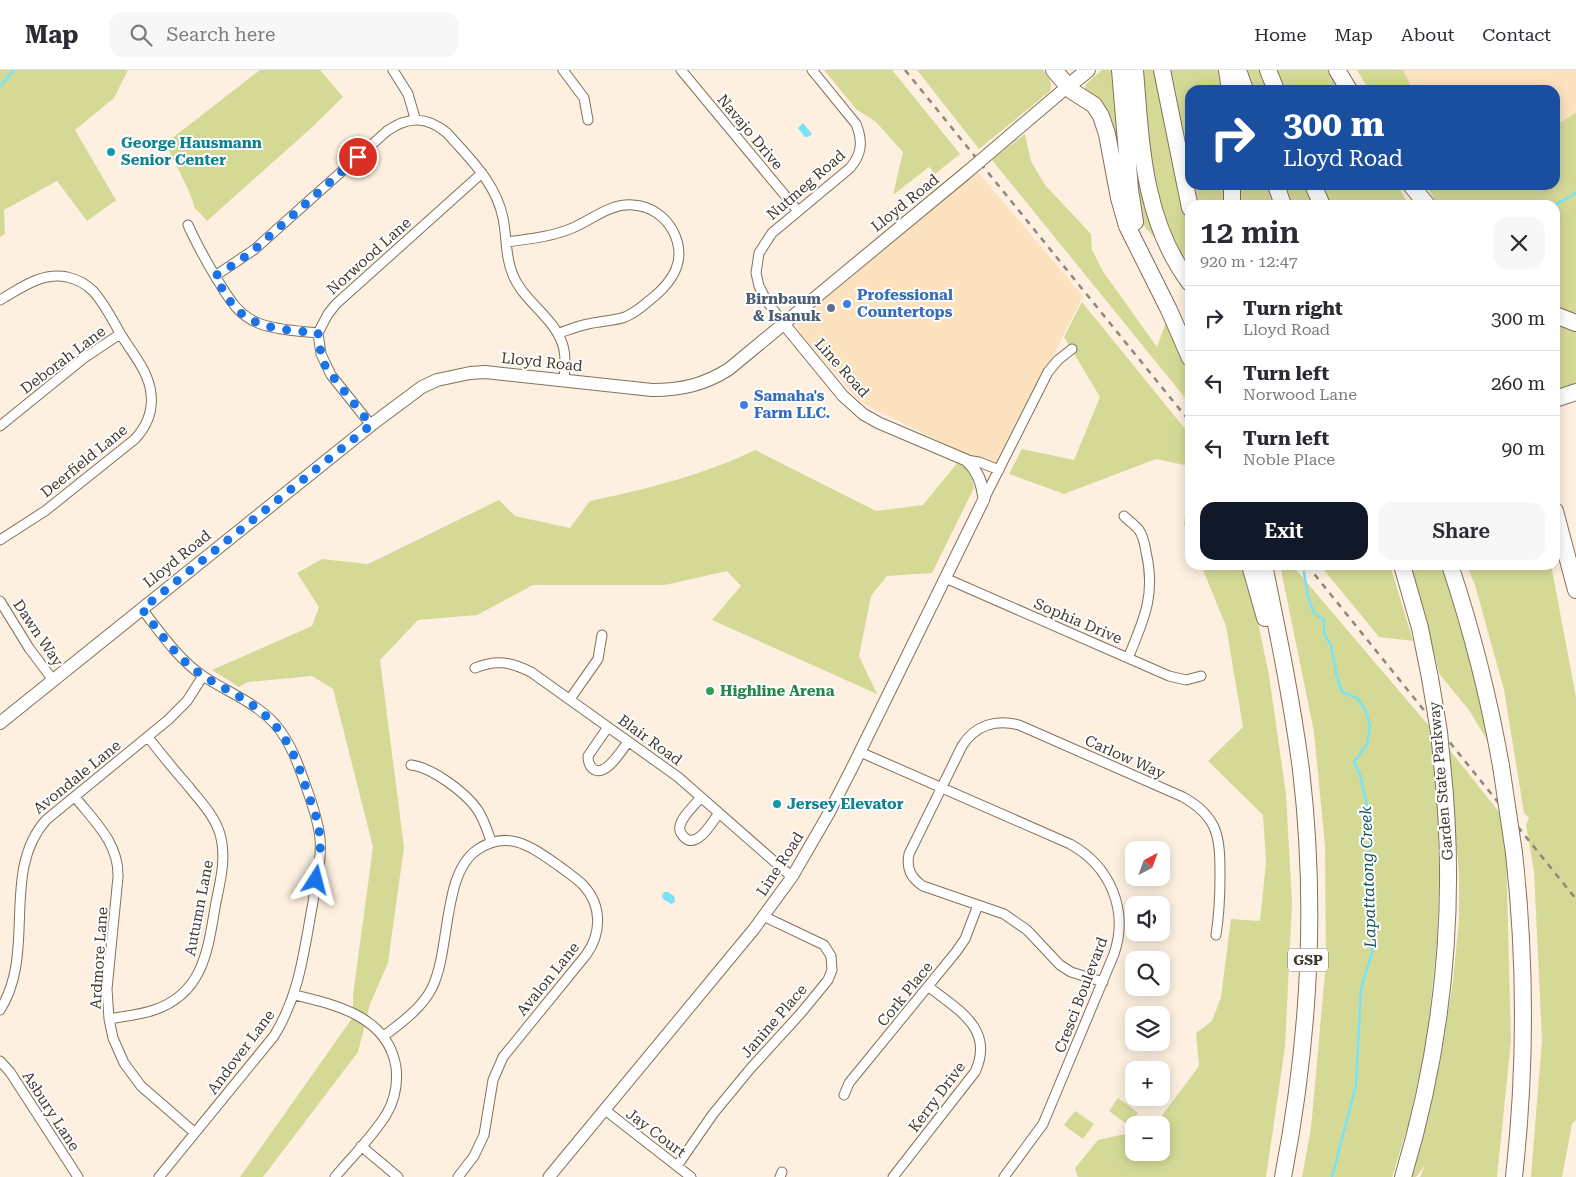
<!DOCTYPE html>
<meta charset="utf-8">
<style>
:root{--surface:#fff;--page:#f7f7f7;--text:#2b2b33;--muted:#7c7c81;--line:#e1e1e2;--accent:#111827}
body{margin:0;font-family:"Roboto Serif",serif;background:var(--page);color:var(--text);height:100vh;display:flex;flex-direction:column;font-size:19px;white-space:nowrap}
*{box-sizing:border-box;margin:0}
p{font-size:16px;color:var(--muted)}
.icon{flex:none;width:28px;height:28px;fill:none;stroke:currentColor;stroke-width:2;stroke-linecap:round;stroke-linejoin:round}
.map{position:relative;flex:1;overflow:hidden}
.panel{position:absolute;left:1185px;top:130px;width:375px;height:370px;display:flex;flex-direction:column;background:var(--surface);border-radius:15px;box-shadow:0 2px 12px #0003}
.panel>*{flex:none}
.hud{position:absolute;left:1185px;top:15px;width:375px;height:105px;border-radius:15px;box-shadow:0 2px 12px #0003;background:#1a4fa0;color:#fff;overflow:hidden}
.needle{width:32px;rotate:41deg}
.buttons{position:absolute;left:1125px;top:771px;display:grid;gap:10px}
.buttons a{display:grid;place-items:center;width:45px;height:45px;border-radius:10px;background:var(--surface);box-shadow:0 2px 12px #0003;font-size:25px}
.pin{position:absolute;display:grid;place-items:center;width:42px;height:42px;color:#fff;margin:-21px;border:2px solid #fff;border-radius:50%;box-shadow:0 1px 5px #0007}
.me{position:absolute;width:55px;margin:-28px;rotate:9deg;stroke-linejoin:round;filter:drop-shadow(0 0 4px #0008)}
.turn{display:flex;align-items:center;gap:18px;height:105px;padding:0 15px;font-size:22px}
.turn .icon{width:65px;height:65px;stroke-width:2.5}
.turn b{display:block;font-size:35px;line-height:42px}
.round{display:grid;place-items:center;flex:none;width:52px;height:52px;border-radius:15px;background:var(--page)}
.headline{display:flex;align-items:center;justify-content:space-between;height:85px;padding:0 15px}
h1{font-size:30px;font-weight:600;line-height:38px}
.action{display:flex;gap:10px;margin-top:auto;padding:10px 15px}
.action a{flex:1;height:58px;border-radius:15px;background:var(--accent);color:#fff;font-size:20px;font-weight:600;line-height:58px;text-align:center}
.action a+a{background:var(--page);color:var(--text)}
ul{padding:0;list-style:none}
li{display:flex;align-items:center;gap:15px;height:65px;padding:0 15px;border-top:1px solid var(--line)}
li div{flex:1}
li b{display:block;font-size:19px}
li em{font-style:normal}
header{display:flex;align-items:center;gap:30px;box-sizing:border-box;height:70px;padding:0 25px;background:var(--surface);border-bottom:1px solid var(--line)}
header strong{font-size:24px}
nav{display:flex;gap:28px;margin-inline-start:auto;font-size:18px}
.search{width:350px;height:45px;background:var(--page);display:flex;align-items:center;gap:12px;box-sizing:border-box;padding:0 18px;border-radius:15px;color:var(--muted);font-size:19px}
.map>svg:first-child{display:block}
.built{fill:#fde2c0}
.green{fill:#d4da96}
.water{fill:#77e3f6}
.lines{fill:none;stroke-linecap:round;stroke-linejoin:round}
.stream{stroke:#77e3f6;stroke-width:2.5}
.minor-casing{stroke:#847158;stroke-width:11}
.tertiary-casing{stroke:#847158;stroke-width:13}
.secondary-casing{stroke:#847158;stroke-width:14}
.primary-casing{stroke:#847158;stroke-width:16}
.motorway-casing{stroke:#847158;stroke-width:18}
.minor{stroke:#fff;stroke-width:9}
.tertiary{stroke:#fff;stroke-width:11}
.secondary{stroke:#fff;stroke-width:12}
.primary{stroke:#fff;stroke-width:14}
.motorway{stroke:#fff;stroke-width:16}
.rail{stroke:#908679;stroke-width:2.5;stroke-dasharray:6 6;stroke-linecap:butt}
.secondary-bridge-casing{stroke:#847158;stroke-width:14;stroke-linecap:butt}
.motorway-bridge-casing{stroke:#847158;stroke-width:18;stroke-linecap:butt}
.secondary-bridge{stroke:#fff;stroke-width:12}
.motorway-bridge{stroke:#fff;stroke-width:16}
.route{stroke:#1a73e8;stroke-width:9;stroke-dasharray:0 16.2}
.culture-dot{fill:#0f9aa8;stroke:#fff;stroke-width:2}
.shop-dot{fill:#3f7fe0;stroke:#fff;stroke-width:2}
.service-dot{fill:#5c6f8a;stroke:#fff;stroke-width:2}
.leisure-dot{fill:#2e9e5b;stroke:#fff;stroke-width:2}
.labels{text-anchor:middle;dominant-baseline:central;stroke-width:4;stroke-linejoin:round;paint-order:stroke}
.shield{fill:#fff;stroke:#79746c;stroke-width:1}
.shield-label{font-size:14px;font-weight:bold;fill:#40382d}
.street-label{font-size:15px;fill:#40382d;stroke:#fff}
.culture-label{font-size:15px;font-weight:bold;fill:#0d838f;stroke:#fff;text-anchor:start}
.shop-label{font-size:15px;font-weight:bold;fill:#366cbe;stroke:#fff;text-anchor:start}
.service-label{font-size:15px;font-weight:bold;fill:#4e5e75;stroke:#fff;text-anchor:end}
.leisure-label{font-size:15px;font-weight:bold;fill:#27864d;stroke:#fff;text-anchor:start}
.water-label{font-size:16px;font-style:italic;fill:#12525c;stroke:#fff}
</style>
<header>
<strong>Map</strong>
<div class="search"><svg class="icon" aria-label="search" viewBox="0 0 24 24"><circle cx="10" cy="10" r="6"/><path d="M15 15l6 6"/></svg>Search here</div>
<nav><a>Home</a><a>Map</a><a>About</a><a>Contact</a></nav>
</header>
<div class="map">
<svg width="1576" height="1107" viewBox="0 0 1576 1107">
<rect width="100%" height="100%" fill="#fdf0e0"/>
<path class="built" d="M1403 0H1576V42L1563 51 1555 54V20H1413Z
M977 101 1083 226 999 394 975 388 871 338 857 329 798 260 797 253Z"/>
<path class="green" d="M0 0H128L114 28 75 60 116 130 87 151 57 111 4 140 5 164 0 167Z
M260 0H320L343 27 308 61 207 151 199 142 195 139C189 116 175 96 166 73Z
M824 0H892L960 84 935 104 929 97 893 125 903 82 875 51 857 40Z
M917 0H1043C1049 8 1053 11 1050 21L979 79Z
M1102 0H1328L1340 20H1190V115H1397L1409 135H1190V208L1145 157 1122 122 1085 18 1086 14Z
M1357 0H1403L1413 20H1369Z
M1576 42V243L1555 238V135H1438L1426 115H1555V54L1563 51Z
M1025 64 1031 91 1045 115 1091 164 1092 180 1104 203 1157 277 1166 252 1190 306V334L992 90Z
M1082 232 1190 365V468L1184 455 1189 396 1156 389 1064 424 1009 404 1022 379 1074 390 1100 327 1064 267Z
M1555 251 1576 258V313L1555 320Z
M755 380 876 441 923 435 958 392 970 401 974 418 932 503 887 506 871 526 859 586 877 624 712 550 741 516 727 501 665 515H533L477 545 418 550 380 590 404 777 388 893 370 934 358 982 263 1107H240L353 947V925L373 777 333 619 312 606 248 612 239 617 212 600 312 556 319 537 297 503 322 489 368 494 499 430 515 446 570 458 590 431C646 419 704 405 755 380Z
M1201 495H1246L1269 605 1286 724 1292 833 1285 977 1266 1107H1078L1075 1098 1098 1070 1134 1062V1082H1161V1055H1155L1199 996 1196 963 1212 951 1221 927 1231 849 1260 851 1266 792 1263 745 1208 691 1243 657 1226 556Z
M1280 495H1292L1429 656 1437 729 1439 804 1437 872 1427 969 1409 1052 1392 1107H1302L1311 1058 1326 892 1325 776 1314 662Z
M1320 495H1390L1413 571 1379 567Z
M1410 495H1444L1459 537 1490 675 1469 640 1440 605Z
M1467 495H1551L1576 627V1050L1572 1054 1562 1107H1531L1542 970 1534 801 1526 755 1529 748 1524 743 1504 620 1475 515Z
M1449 679 1499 742 1506 780 1511 971 1497 1107H1420L1425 1095 1416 1107H1411L1440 993 1453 911 1459 850V805Z
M1118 1028 1138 1043 1128 1055 1109 1041Z
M1075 1041 1094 1054 1083 1069 1064 1055Z"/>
<path class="water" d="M803 53 812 64 808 67H805L798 58Z
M664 822H668L674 826 675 832 671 834 663 829 662 826Z"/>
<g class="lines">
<path class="stream" d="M0 16 14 0
M1555 135 1576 123
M1304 502 1308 527 1314 543 1324 550V564L1331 575 1336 603 1342 622 1357 628 1365 639 1370 656 1367 674 1354 692 1360 705 1366 731 1369 764 1372 883 1361 918 1356 1015 1332 1107"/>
<defs>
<path id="minor" d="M393 0 408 24 415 48
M563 0 584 28 588 50
M681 0 798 141
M188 155C196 173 205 189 215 206 227 225 236 244 258 253 275 260 299 261 318 263
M507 172C528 169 550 167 570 159 591 151 609 133 633 135 650 136 665 146 673 161 688 190 673 212 650 230 643 236 635 243 625 247 614 251 600 251 588 254 578 256 568 260 559 263
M215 206 255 179 387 61C408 46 427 46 447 63 470 89 496 113 503 148 507 167 505 187 513 205 524 233 558 249 564 280 566 290 565 300 564 310
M0 230C21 218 41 202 67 207 76 209 86 214 93 221 104 233 112 249 120 263 131 282 149 301 151 324 153 341 146 357 135 369L45 441 0 470
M784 254 766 230 759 216 756 203 759 183 772 163 850 98C862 84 863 71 856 54L812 0
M371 355 331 305 321 284 318 263 328 244 336 234 482 103
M0 356 84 288 120 264
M966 390 979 392 999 400
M984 429 1048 302 1058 290 1072 279
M1124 446C1129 451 1135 455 1139 460 1143 466 1145 475 1146 482 1156 524 1144 550 1128 588
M945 508 1169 606 1186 610 1201 606
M0 531 29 578 53 610
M142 539C160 562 178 589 203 606 227 622 255 632 275 654 293 675 300 700 309 725 314 740 319 754 320 769 322 790 316 812 313 832 304 880 300 924 274 966L159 1107
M475 598C496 589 511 592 531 602L678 707 792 807
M570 629 598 589 602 565
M608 657 588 686C588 692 589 697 595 700 607 705 621 681 628 672
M860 682 1070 774C1110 796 1129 840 1114 884L1043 1054 1004 1107
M411 695C431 697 465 722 477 739 484 749 487 760 491 771
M75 727C94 751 119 773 118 807L107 919 109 949 113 968 124 993 141 1016 195 1063
M701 727C695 735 682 746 680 756 679 760 681 764 684 767 697 780 712 752 719 743
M1103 912 1071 902 1060 895 1027 860 1004 844 923 816C911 808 906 799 909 784L962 676C975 655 996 649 1019 655L1183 727C1219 747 1220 768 1220 806 1220 826 1219 846 1216 865
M295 925C337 935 388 947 396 997 398 1014 395 1030 386 1045 372 1067 352 1087 335 1107
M0 940C37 882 0 802 46 750L168 650 187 631 203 606
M109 949C124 946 140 945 154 940 205 923 208 877 216 832 221 809 227 784 219 761 213 744 200 731 189 717 175 701 161 684 148 667
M384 966C402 952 421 939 432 918 451 879 442 804 477 780 508 758 533 778 559 796 567 802 576 808 583 815 602 835 602 863 586 885L503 987 493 1010 484 1065 474 1086 458 1107
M0 991 10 1002 78 1107
M844 1025 849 1013 956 882 965 869 978 835
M605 1040 691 1107
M361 1076 398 1107
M677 1096 713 1044 750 999 801 943 828 910 832 900 831 886 824 875 763 846
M780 1107 782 1102
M893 1107 975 1002C995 959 958 940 929 917"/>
<path id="tertiary" d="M549 1107 754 859 792 807 829 743 855 692 984 429C982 413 978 401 966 390L879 353 863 344 843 326 784 254"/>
<path id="secondary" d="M993 80 1067 17
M0 653 371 355 422 317 437 310 470 303 485 302 652 320C681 320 704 315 729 299L966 103"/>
<path id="primary" d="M1067 17 1088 0"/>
<path id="motorway" d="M1054 0 1072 21 1094 35 1101 46 1107 64 1119 128 1127 156 1169 240 1190 288
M1120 0 1130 119 1135 152
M1135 0C1141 74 1143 151 1190 213
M1162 0 1190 138
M1227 0 1230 20
M1238 0 1245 20
M1268 0 1276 20
M1337 0 1349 20
M1232 115V135
M1276 115 1283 135
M1313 115 1322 135
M1411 115 1427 135
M1555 245 1576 253
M1555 329 1576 322
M1555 441 1576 520
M1250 495 1265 548
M1264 495C1278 563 1292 631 1301 700 1317 835 1309 973 1283 1107
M1402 495 1420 558 1430 608
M1450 495C1472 561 1489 628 1501 696
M1403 1107C1444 972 1457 833 1442 693
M1514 1107C1526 999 1526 891 1514 783"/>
</defs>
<use href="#minor" class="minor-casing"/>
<use href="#tertiary" class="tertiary-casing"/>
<use href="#secondary" class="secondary-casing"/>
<use href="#primary" class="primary-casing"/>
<use href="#motorway" class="motorway-casing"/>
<use href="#minor" class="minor"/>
<use href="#tertiary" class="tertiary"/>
<use href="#secondary" class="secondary"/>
<use href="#primary" class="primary"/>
<use href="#motorway" class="motorway"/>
<path class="rail" d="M905 0 1190 352
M1307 495 1576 829"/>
<defs>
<path id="secondary-bridge" d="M966 103 993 80"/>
<path id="motorway-bridge" d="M1430 608 1439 662 1442 693
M1501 696 1514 783"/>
</defs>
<use href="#secondary-bridge" class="secondary-bridge-casing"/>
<use href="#motorway-bridge" class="motorway-bridge-casing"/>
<use href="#secondary-bridge" class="secondary-bridge"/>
<use href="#motorway-bridge" class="motorway-bridge"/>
</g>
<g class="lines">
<path class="route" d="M316 810C319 797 321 785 320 772 320 755 314 740 308 724 298 692 287 662 259 640 238 623 212 614 191 597 172 581 157 559 142 539L371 355 326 298 321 284 318 263C289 260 254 260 234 236 226 227 221 216 215 206L238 192 255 179 358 87"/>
</g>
<g class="culture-dot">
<circle cx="111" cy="82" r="5"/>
<circle cx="777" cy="734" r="5"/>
</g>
<g class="shop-dot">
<circle cx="847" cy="234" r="5"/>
<circle cx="744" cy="335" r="5"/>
</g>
<circle class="service-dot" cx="831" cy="238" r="5"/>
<circle class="leisure-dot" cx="710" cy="621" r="5"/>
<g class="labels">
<rect class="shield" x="1288" y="878.5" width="40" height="23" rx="4"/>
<g class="shield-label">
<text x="1308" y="890">GSP</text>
</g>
<g class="street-label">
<text transform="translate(750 62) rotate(50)">Navajo Drive</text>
<text transform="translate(806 115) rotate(-41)">Nutmeg Road</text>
<text transform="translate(905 133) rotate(-39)">Lloyd Road</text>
<text transform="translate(369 186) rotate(-42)">Norwood Lane</text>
<text transform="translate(63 290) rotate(-37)">Deborah Lane</text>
<text transform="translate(542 292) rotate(6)">Lloyd Road</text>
<text transform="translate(842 298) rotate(48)">Line Road</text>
<text transform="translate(84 391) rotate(-39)">Deerfield Lane</text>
<text transform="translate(177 489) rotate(-39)">Lloyd Road</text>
<text transform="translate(1078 551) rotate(23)">Sophia Drive</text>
<text transform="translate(38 563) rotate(56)">Dawn Way</text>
<text transform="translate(650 670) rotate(36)">Blair Road</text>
<text transform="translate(1125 687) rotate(24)">Carlow Way</text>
<text transform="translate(77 707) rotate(-39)">Avondale Lane</text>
<text transform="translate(1441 711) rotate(-95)">Garden State Parkway</text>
<text transform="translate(780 794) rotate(-57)">Line Road</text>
<text transform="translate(199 838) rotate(-79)">Autumn Lane</text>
<text transform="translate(99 888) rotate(-86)">Ardmore Lane</text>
<text transform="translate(548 909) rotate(-51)">Avalon Lane</text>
<text transform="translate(905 924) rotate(-51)">Cork Place</text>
<text transform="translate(1081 925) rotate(-69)">Cresci Boulevard</text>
<text transform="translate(774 951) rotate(-49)">Janine Place</text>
<text transform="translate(241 982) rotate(-53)">Andover Lane</text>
<text transform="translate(937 1027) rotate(-53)">Kerry Drive</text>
<text transform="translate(51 1041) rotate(57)">Asbury Lane</text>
<text transform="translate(656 1063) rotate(37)">Jay Court</text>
</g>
<g class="culture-label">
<text x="121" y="73">George Hausmann<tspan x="121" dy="17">Senior Center</tspan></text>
<text x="787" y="734">Jersey Elevator</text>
</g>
<g class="shop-label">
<text x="857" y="225">Professional<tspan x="857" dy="17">Countertops</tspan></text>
<text x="754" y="326">Samaha's<tspan x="754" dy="17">Farm LLC.</tspan></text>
</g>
<g class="service-label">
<text x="821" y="229">Birnbaum<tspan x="821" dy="17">&amp; Isanuk</tspan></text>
</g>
<g class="leisure-label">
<text x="720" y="621">Highline Arena</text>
</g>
<g class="water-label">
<text transform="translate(1368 807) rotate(-92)">Lapattatong Creek</text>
</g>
</g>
</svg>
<div class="buttons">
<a><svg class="needle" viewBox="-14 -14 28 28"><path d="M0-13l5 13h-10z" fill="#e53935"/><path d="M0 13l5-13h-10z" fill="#7c7c81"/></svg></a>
<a><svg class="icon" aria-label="sound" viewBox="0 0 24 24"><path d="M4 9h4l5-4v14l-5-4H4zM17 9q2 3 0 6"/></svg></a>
<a><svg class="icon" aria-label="search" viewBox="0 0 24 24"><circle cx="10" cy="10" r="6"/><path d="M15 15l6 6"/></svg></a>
<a><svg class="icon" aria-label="layers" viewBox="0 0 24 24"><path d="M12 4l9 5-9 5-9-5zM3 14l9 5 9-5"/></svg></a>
<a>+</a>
<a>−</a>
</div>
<div class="pin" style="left:358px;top:87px;background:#d93025"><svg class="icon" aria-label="arrive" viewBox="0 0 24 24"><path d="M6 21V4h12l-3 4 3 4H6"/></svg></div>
<svg class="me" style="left:316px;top:810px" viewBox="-20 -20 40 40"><path d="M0-17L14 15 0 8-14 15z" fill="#1a73e8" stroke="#fff" stroke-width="4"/></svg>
<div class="hud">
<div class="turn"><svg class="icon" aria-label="right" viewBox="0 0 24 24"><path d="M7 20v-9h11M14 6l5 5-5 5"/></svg><div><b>300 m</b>Lloyd Road</div></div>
</div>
<section class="panel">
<div class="headline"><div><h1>12 min</h1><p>920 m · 12:47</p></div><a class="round"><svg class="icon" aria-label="close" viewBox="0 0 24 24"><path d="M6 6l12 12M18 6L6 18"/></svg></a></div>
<ul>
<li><svg class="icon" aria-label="right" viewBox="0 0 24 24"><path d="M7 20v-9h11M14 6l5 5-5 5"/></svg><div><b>Turn right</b><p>Lloyd Road</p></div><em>300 m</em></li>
<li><svg class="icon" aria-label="left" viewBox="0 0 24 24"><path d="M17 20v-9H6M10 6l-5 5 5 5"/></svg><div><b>Turn left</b><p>Norwood Lane</p></div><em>260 m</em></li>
<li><svg class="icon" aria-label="left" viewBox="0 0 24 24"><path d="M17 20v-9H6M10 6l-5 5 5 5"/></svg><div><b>Turn left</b><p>Noble Place</p></div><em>90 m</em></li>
</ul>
<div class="action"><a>Exit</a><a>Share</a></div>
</section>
</div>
